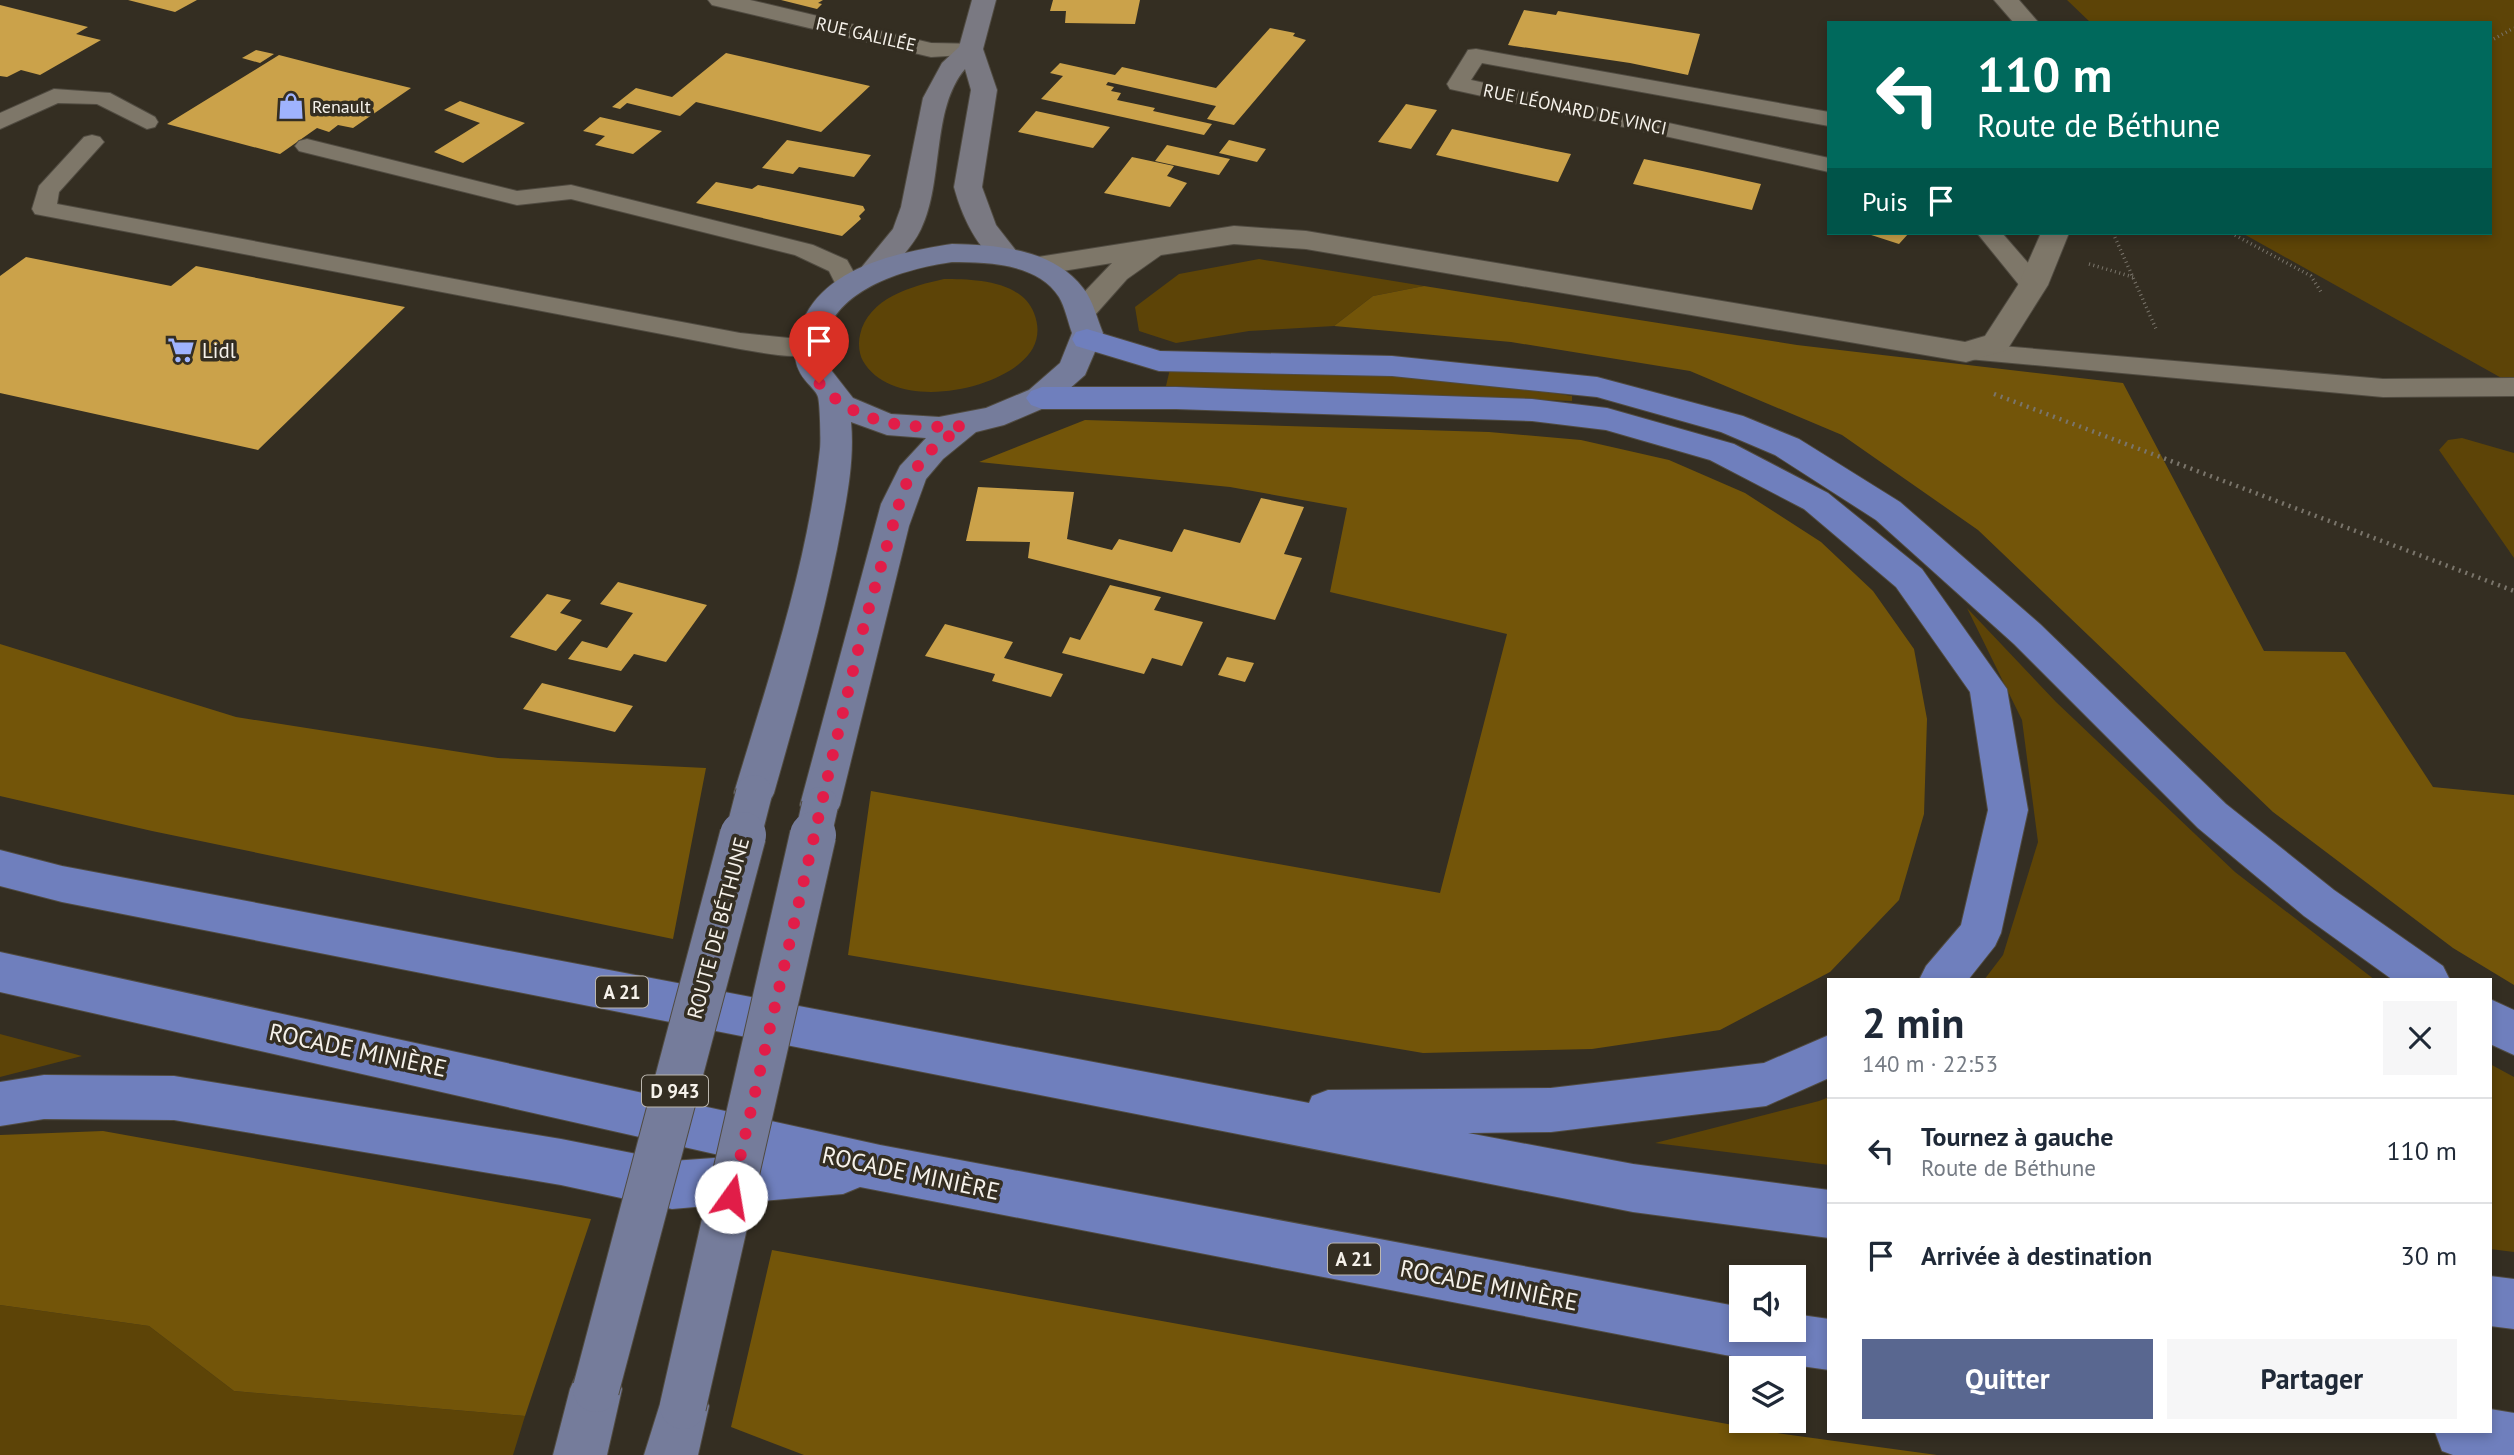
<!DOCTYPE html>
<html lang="fr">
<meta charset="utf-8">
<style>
:root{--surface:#fff;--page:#f6f6f7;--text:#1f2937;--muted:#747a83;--line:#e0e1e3;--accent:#596790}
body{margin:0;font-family:"PT Sans",sans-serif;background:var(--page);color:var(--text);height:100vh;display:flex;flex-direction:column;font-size:26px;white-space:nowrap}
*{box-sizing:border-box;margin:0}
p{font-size:23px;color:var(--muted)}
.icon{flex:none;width:38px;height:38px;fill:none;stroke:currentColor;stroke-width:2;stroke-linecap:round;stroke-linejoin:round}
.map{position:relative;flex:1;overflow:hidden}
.drawer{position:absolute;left:1827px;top:978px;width:665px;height:455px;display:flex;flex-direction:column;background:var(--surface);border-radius:0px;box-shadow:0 4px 10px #0003}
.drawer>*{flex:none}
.top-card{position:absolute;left:1827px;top:21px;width:665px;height:214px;border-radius:0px;box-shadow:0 4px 10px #0003;background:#00695c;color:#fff;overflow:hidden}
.controls{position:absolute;left:1729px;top:1265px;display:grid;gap:14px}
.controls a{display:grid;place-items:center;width:77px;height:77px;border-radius:0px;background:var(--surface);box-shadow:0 4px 10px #0003;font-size:35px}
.pin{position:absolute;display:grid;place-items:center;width:60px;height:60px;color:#fff;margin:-72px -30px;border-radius:50% 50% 50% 0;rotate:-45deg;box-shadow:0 0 7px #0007}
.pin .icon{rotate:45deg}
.me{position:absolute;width:77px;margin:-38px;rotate:13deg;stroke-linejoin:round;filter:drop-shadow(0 0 5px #0008)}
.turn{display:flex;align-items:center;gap:24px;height:147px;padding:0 35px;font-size:32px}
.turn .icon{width:91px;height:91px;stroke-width:2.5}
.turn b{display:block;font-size:49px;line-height:60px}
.then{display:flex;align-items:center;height:66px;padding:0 35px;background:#0003;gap:14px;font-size:26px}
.round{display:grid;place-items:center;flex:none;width:74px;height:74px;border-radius:0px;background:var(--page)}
.headline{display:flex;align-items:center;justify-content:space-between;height:119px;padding:0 35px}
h1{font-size:42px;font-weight:600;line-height:52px}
.cta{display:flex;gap:14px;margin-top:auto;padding:14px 35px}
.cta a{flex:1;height:80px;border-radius:0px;background:var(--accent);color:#fff;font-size:28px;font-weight:600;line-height:80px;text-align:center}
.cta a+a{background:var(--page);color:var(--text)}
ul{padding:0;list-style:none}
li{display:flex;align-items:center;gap:21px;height:105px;padding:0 35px;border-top:2px solid var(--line)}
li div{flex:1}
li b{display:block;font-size:26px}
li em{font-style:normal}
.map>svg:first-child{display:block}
.green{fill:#5d4407}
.forest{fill:#735509}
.building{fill:#cba24a}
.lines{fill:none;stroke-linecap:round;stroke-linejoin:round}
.lane-casing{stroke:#504b41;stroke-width:2}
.street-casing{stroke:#504b41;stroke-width:2}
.secondary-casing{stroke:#504b41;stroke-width:2}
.primary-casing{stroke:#504b41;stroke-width:2}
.highway-casing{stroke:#504b41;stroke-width:2}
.path-far1{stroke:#7a756b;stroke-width:3.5;stroke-dasharray:1 3.5;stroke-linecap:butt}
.path{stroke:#7a756b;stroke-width:4.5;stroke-dasharray:2 5;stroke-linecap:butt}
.lane{fill:#7e7769;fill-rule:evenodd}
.street{fill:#7e7769;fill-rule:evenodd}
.secondary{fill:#7a7982;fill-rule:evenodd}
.primary{fill:#757c9b;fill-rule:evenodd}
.highway{fill:#6f7fbd;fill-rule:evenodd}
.primary-bridge-far1-casing{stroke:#504b41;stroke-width:38;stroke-linecap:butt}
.primary-bridge-casing{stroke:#504b41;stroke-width:48;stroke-linecap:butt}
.primary-bridge-far1{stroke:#757c9b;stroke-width:36}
.primary-bridge{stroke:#757c9b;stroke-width:46}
.route{stroke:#e11d48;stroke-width:12;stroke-dasharray:0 21.6}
.labels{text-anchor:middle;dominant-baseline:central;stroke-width:7;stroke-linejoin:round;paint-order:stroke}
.far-street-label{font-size:18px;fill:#f6f2eb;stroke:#342e22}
.far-poi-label{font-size:18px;fill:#f6f2eb;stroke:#342e22;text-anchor:start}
.shield{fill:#342e22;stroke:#bcb7af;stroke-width:2}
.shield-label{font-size:19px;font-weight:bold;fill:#f6f2eb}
.poi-label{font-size:21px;fill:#f6f2eb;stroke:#342e22;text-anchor:start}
.street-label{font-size:21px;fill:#f6f2eb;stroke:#342e22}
.near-street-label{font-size:24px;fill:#f6f2eb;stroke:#342e22}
</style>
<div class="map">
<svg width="2514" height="1455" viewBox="0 0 2514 1455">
<rect width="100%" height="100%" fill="#342e22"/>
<path class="green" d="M2067 0H2514V385L2242 233H2490V23H2091Z
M1259 259 1424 286 1373 296 1334 326 1249 331 1176 343 1139 331 1135 307 1179 274Z
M944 279C973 279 1021 280 1034 313 1042 333 1036 351 1019 364 983 394 891 409 863 361 859 354 858 343 860 335 868 298 912 286 944 279Z
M1170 369 1374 373 1472 380 1572 396V401L1166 386Z
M2462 438 2514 453V558L2439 450 2448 440Z
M1967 608 2056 702 2235 872 2375 980H1984L2003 955 2038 842 2022 720Z
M0 1034 82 1056 0 1077Z
M2490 1064 2514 1077V1252L2490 1249Z
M1829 1097V1165L1655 1143 1819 1101Z
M0 1305 149 1326 234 1391 525 1416 513 1455H0Z"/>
<path class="forest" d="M1424 286 1797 345 2123 383 2264 651 2345 652 2433 787 2514 795V985L2453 948 2273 812 1978 530 1842 435 1690 371 1511 342 1334 326 1373 296Z
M1085 420 1489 432 1581 440 1669 460 1745 493 1821 542 1873 591 1914 649 1927 719 1924 814 1899 900 1830 972 1720 1030 1592 1049 1423 1053 848 955 871 791 1440 893 1507 634 1330 592 1347 508 1230 487 979 462Z
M0 644 236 717 498 758 706 768 673 939 152 831 0 796Z
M103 1131 591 1219 525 1416 234 1391 149 1326 0 1305V1135Z
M772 1250 1777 1433 1937 1455H804L731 1427Z"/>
<path class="building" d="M128 0H197L175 12Z
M781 0H823L818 3 822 4 817 9Z
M1053 0H1140L1135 24 1065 23 1066 11H1050Z
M0 5 88 27 76 34 101 40 40 75 21 70 7 77 0 76Z
M1524 10 1556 15 1558 11 1700 34 1688 75 1630 63 1508 45Z
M1270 28 1295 33 1293 36 1306 40 1234 125 1207 119 1216 106 1108 82 1106 85 1114 87 1111 91 1121 93 1117 100 1155 108 1153 111 1212 124 1204 135 1041 99 1063 76 1050 73 1060 63 1115 75 1122 67 1216 88Z
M256 50 274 54 260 63 242 58Z
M726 53 795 69 870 86 821 132 696 102 680 116 627 103 620 109 612 107 636 88 672 97Z
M279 55 337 70 411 88 353 128 338 125 329 132 317 128 280 154 167 124Z
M460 101 525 123 463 163 434 152 480 123 444 110Z
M1406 104 1437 110 1411 149 1378 142Z
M1036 111 1110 127 1093 148 1018 132Z
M600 117 662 131 633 154 595 145 605 136 583 131Z
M1452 129 1546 149 1571 154 1558 182 1436 155Z
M787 140 871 155 854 177 799 167 793 174 762 168Z
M1229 140 1266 149 1257 162 1219 153Z
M1167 145 1230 159 1219 175 1155 161Z
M1132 157 1174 166 1167 176 1187 183 1170 207 1104 193Z
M1644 159 1702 171 1761 184 1752 210 1633 184Z
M716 182 752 189 758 185 863 206 865 210 859 216 861 219 842 236 696 203Z
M1865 233H1909L1899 244Z
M26 257 171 286 196 266 405 307 258 450 0 393V276Z
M978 487 1074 492 1067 539 1112 550 1119 539 1172 552 1184 529 1240 543 1261 498 1304 507 1284 554 1302 558 1275 620 1028 558 1030 542 966 541Z
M618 582 707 605 666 662 634 654 621 671 568 659 582 641 607 648 633 613 600 604Z
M1110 585 1161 597 1154 610 1203 622 1182 666 1152 658 1144 674 1062 653 1070 637 1080 640Z
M547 594 571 600 560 613 582 620 556 651 510 637Z
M945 624 1013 642 1004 658 1063 674 1051 697 992 681 995 674 925 656Z
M1227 657 1254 663 1245 682 1218 675Z
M542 683 633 706 615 732 523 709Z"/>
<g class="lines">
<defs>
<path id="lane" d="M1476 49 1829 112V126L1482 63 1471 80 1829 158V172L1450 89 1447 84 1465 55 1468 50Z
M54 89 110 93 155 117 158 122 155 127 147 129 97 104 58 103 0 129V113Z
M92 135 100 137 104 142 59 192 57 204 740 333 818 341 822 347 818 353C793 360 766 353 740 349L35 214 32 209 39 186 84 137Z
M307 139 517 191 571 185 813 245 847 260 862 287 858 293 849 295 840 293 829 271 795 255 571 199 517 205 299 151 295 146 299 141Z
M1977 233H2002L2042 279 2046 285 2042 291 2033 293 2024 291Z
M1966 343 2383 379 2514 378V396L2383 397 1957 358 1953 352 1957 346Z"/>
<path id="street" d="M708 0H750L931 43 980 44 983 49 980 54 931 57 712 5Z
M1994 0H2019L2039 23H2014Z
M1234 226 1306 231 1965 342 1985 336 2018 285 2041 233H2069L2048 285 2007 350 1966 362 1306 249 1234 244 1161 255 1127 279 1095 315 1084 317 1073 315 1069 308 1112 263 1038 275 1028 272 1023 266 1028 260 1038 257Z"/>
<path id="secondary" d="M972 0H996L983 49 997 90 982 187 996 225 1021 257 1017 263C984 271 961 214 954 187L971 90 965 69C931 109 944 182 921 229 915 242 905 253 896 264 884 277 879 285 861 280L856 274 893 229 901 207 923 98 942 63 959 47Z"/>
<path id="primary" d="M952 244C998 245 1053 249 1083 288 1093 300 1097 319 1103 333L1085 375 1051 405 1004 425 976 432 943 459 926 479 909 526 840 805 834 817 820 822 806 817 800 805 881 504 900 466 926 438 887 435 851 422C855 464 845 507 837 549 820 632 797 712 774 793L768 805 754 809 740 805 734 793C768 680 807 567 820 449 821 441 820 404 818 397 817 392 808 384 805 380 789 360 794 338 805 316 831 265 901 252 952 244ZM952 262C986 262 1038 263 1059 297 1065 307 1068 322 1072 333L1060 363 1029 390 986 408 939 417 891 414 853 398 828 366C809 296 901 269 952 262Z
M596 1363 614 1371 622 1389 607 1455H553L570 1389 578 1371Z
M683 1380 701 1388 709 1406 698 1455H644L665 1388Z"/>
<path id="highway" d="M1087 329 1160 351 1392 356 1597 377 1743 416 1799 439 1900 502 2040 624 2226 804 2334 890 2443 966 2450 980H2393L2304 916 2198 828 2014 644 1876 520 1775 455 1721 432 1597 397 1392 376 1159 371 1076 346 1072 339 1076 332Z
M1042 387H1176L1532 399 1607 408 1734 444 1828 493 1922 569 2007 689 2028 810 2001 933 1995 946 1968 980H1919L1926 966 1961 925 1988 810 1970 692 1896 587 1804 509 1710 460 1606 430 1532 421 1176 409H1042L1031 405 1026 398 1031 391Z
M0 850 62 866 1309 1103 1312 1096 1328 1090 1551 1088 1764 1063 1829 1035V1078L1766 1106 1551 1132 1468 1133 1633 1164 1829 1190V1238L1633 1212 62 902 0 886Z
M0 952 880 1145 1741 1307V1330H1794V1314L1829 1319V1370L1725 1355 860 1187 843 1194 672 1209 561 1185 174 1120 44 1119 0 1126V1082L44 1075 174 1076 561 1139 672 1161 728 1157 0 992Z
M2490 999 2514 1010V1055L2490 1044Z
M2490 1276 2514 1279V1329L2490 1326Z
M2490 1409 2514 1413V1455H2453L2442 1451 2435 1432H2490Z"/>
</defs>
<use href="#lane" class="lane-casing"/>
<use href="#street" class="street-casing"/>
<use href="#secondary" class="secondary-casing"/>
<use href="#primary" class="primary-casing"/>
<use href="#highway" class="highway-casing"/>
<path class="path-far1" d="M2490 41 2514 28
M2113 233 2157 331
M2231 233 2311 276 2321 292
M2089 264 2133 277"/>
<path class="path" d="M1994 394 2514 591"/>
<use href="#lane" class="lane"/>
<use href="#street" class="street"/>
<use href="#secondary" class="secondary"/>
<use href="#primary" class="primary"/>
<use href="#highway" class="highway"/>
<defs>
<path id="primary-bridge-far1" d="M743 836 754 793
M813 836 820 805"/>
<path id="primary-bridge" d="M596 1389 743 835
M683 1406 813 835"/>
</defs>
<use href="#primary-bridge-far1" class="primary-bridge-far1-casing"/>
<use href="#primary-bridge" class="primary-bridge-casing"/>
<use href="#primary-bridge-far1" class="primary-bridge-far1"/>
<use href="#primary-bridge" class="primary-bridge"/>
</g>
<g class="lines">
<path class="route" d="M731 1197 833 754 864 625 899 504 907 482 918 466 934 447 963 426C909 429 857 426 819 383"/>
</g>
<defs>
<symbol id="shop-bare" viewBox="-9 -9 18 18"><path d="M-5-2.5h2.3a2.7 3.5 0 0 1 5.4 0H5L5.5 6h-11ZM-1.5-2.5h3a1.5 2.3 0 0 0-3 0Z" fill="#9fb3fd" stroke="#342e22" stroke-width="2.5" paint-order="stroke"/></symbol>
<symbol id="supermarket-bare" viewBox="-9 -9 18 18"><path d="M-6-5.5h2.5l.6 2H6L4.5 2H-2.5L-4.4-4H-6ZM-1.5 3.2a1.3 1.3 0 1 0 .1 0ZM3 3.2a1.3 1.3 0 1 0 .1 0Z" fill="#9fb3fd" stroke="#342e22" stroke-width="2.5" paint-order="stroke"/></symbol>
</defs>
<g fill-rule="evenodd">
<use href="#shop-bare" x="272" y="87" width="38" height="38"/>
<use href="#supermarket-bare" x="162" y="331" width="38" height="38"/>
</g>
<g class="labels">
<g class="far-street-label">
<text transform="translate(866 34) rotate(13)">RUE GALILÉE</text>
<text transform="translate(1575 109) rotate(12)">RUE LÉONARD DE VINCI</text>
</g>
<g class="far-poi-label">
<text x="312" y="106">Renault</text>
</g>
<g class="shield">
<rect x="596" y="976.5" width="52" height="31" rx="5"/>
<rect x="642" y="1075.5" width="66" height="31" rx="5"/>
<rect x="1328" y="1243.5" width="52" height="31" rx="5"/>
</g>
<g class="shield-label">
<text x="622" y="992">A 21</text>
<text x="675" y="1091">D 943</text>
<text x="1354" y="1259">A 21</text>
</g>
<g class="poi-label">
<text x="202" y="350">Lidl</text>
</g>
<g class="street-label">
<text transform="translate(718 928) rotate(-75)">ROUTE DE BÉTHUNE</text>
</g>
<g class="near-street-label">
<text transform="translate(358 1050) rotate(12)">ROCADE MINIÈRE</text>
<text transform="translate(911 1173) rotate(12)">ROCADE MINIÈRE</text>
<text transform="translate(1489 1285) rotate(11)">ROCADE MINIÈRE</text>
</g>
</g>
</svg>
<div class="controls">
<a><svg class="icon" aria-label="sound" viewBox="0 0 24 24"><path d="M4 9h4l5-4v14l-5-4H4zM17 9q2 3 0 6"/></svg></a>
<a><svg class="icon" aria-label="layers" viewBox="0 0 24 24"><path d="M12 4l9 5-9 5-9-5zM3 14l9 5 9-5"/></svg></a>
</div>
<div class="pin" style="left:819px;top:383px;background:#d93025"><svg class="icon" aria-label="arrive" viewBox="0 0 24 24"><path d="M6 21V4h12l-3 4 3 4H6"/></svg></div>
<svg class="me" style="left:731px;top:1197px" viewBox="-20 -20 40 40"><circle r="19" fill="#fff"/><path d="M0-13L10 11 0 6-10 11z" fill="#e11d48"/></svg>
<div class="top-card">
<div class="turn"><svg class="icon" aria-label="left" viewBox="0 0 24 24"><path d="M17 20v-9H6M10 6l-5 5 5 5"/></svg><div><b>110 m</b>Route de Béthune</div></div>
<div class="then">Puis<svg class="icon" aria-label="arrive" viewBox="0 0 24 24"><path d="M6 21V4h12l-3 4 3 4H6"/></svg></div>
</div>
<section class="drawer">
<div class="headline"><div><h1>2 min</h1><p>140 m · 22:53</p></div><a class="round"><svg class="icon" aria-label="close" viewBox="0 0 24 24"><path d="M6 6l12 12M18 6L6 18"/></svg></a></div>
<ul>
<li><svg class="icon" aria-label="left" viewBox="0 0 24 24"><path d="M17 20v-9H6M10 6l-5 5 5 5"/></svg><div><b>Tournez à gauche</b><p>Route de Béthune</p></div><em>110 m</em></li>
<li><svg class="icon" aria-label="arrive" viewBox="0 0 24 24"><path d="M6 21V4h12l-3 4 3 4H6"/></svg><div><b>Arrivée à destination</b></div><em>30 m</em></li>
</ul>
<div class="cta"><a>Quitter</a><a>Partager</a></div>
</section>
</div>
